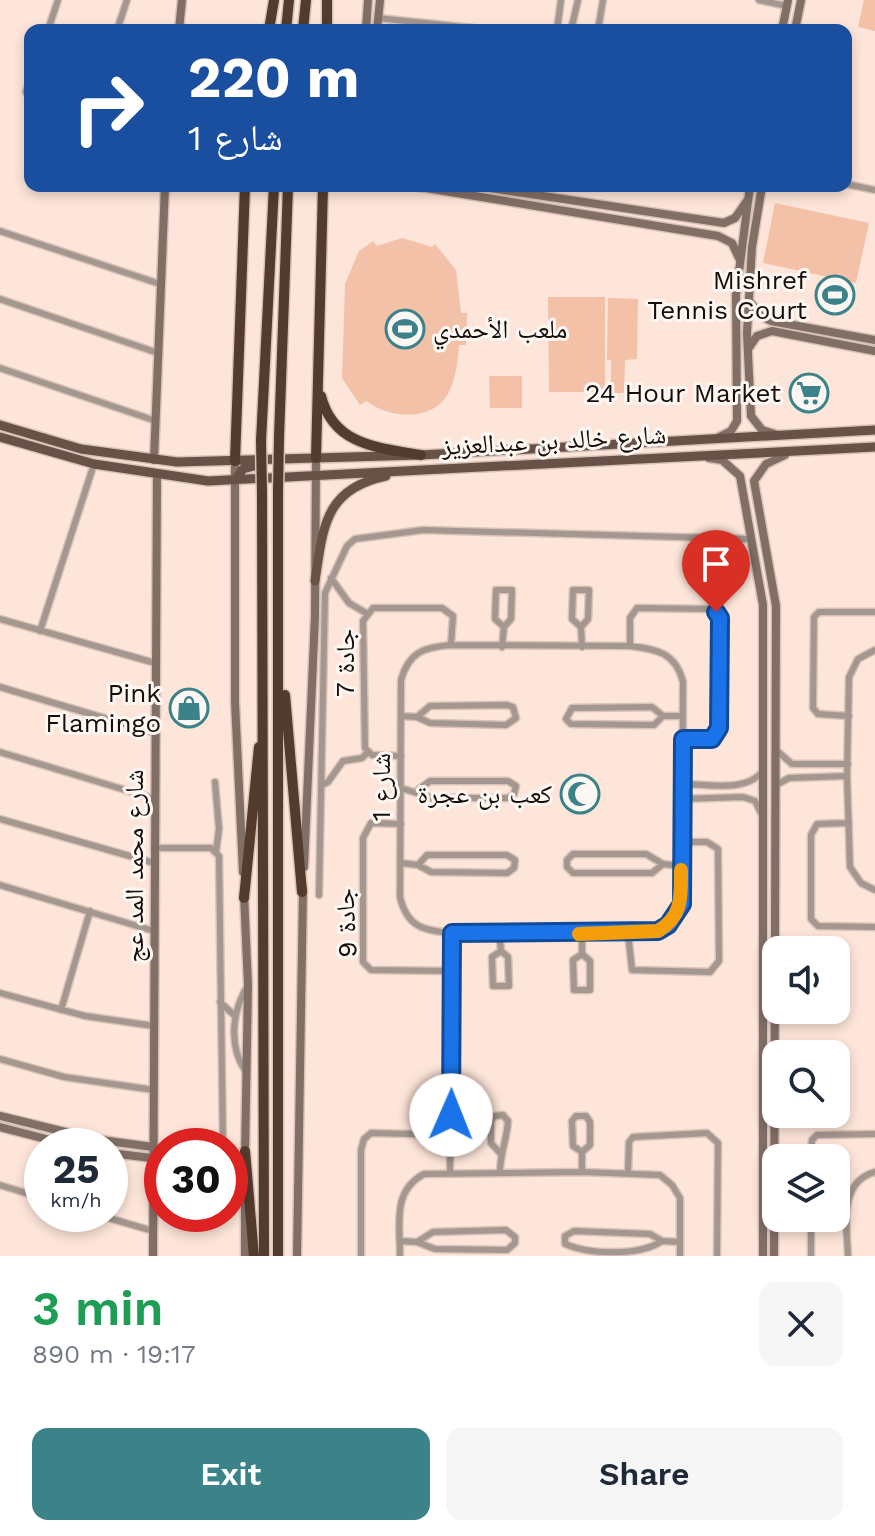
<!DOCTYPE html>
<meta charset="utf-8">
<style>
:root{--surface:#fff;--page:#f6f6f7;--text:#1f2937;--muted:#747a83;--accent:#3b8389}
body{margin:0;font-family:"Work Sans","Noto Naskh Arabic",sans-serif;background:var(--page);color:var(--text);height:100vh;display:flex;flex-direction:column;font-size:30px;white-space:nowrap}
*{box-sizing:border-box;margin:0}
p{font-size:26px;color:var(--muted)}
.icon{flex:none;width:44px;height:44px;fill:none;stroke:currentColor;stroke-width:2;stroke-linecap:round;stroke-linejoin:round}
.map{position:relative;height:1256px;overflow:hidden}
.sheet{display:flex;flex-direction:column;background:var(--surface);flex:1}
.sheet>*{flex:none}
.top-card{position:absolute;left:24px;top:24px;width:828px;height:168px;border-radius:16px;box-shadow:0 4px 12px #0003;background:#1a4fa0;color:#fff;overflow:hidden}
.buttons{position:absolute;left:762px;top:936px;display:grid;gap:16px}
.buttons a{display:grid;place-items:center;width:88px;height:88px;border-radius:16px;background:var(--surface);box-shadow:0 4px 12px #0003;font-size:40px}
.speed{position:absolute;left:24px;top:1128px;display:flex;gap:16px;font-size:40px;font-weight:700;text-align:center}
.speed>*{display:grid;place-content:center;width:104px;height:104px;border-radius:50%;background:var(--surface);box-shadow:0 4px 12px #0003;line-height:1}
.speed small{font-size:20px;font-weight:400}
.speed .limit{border:12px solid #d22;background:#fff;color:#111}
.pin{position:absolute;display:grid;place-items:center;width:68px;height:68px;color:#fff;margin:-82px -34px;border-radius:50% 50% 50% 0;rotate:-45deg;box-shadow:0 0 8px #0007}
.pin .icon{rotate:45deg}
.me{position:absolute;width:88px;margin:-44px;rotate:1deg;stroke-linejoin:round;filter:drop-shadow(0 0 6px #0008)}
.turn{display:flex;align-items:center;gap:28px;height:168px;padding:0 32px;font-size:36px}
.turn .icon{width:104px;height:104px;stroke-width:2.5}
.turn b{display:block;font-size:56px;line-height:68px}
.round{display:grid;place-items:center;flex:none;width:84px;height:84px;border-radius:16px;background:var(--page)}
.summary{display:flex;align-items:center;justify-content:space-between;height:136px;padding:0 32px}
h1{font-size:48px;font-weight:600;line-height:60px;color:#1e9e55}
.button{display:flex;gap:16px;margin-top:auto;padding:16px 32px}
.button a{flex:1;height:92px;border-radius:16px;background:var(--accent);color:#fff;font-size:32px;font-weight:600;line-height:92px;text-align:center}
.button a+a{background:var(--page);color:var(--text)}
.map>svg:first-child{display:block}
.green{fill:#f2c1a8}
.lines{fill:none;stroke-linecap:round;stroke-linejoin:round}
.street-casing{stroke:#d9c3b8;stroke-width:9}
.secondary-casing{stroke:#d9c3b8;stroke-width:11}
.primary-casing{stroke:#d9c3b8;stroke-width:12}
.highway-casing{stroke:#d9c3b8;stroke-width:13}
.street{stroke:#a49790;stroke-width:6}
.secondary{stroke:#816f66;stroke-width:8}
.primary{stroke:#685248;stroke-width:9}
.highway{stroke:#533b2e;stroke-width:10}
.highway-bridge-casing{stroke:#d9c3b8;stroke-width:13;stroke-linecap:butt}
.highway-bridge{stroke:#533b2e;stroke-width:10}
.route-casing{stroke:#114b97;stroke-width:20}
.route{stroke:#1a73e8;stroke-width:14}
.slow{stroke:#f59e0b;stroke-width:14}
.labels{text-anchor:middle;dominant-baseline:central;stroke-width:6;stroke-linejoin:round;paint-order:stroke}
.poi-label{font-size:26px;fill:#180e09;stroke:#fdf7f3;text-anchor:end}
.street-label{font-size:26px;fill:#180e09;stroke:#fdf7f3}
</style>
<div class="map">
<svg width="875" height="1256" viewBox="0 0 875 1256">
<rect width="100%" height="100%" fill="#fee5d9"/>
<path class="green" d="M864 0H875V31L858 27Z
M775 203 869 223 856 283 763 263Z
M402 238 432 247 435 244 456 270 461 313H467L466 345H459C458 361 456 379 448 394 432 422 390 419 366 401L360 405 342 378 345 284 359 251 373 241 377 246Z
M822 283 851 289 846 307 819 302Z
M548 297H605V392H549Z
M608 298 638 299 637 359 625 360 624 393H611V360H607Z
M489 376H522V408H490Z"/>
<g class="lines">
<defs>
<path id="street" d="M759 0 787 6
M378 18 491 30
M48 30 58 0
M117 30 127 0
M557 30 561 0
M571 30 578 0
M598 30 603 0
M30 80 26 92 30 97
M846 184 875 190
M0 231 160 284
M0 299 158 353
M0 368 156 421
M331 578 349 603 366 613
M0 619 155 663
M581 627 572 619 573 590H589L588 619 581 627 582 647
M40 631 94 464
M451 645 630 646C657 649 676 653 683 682L682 904 668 925 658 931 452 933C424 931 407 927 400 897L401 680C409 652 424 647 451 645Z
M630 646V618L637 608 711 609 720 618 719 728 712 739H683
M502 647 504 627 511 619 512 590H496L495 619 504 627
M875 650 858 659 849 677 847 776 850 867 861 883 875 890
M0 687 155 733
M401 716 417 717 430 723 506 725 516 718 513 707 507 705 430 706 417 717
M663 716 654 725 571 724 566 719 572 708 652 707 663 716H682
M849 716 818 714 813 708 814 617 819 612H875
M776 750 792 764H848
M0 752 155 799
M401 756 372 755 365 748 363 621 373 608H442L453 616 451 645
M215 782 219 829 216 852
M681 784C707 784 747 793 763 771
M322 785 328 782 343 761 362 758 368 752
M776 785 789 778 847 776
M401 788 432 798H508L514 794 516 786 508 781H430L418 790
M681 799 743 797 755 801 761 813
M0 819 154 863
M849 823 817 824 811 835V919L818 926 875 927
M401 824 371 823 363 838V962L371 970 453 971
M154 848H211L219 856 223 1146
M401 863 418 865 431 872 507 873 514 868 515 860 507 855H427L418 865
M663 864 652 873H573L567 867V860L573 854H646L663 864 681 866
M0 885 154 931
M319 895 325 593 347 546 355 539 423 530 750 539
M499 932 501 951 508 957 509 986H493L492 957 501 951
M628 933 632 970 710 972 719 961 718 849 707 842H681
M582 954 590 961V990H574L573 960 582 954V934
M0 993 85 1016 154 1026
M220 1002 235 1016
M61 1010 90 911
M0 1059 64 1077 154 1090
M246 1072C228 1046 232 1011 248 985
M500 1153 491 1143V1121L495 1116 503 1115 508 1121C507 1140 500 1153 500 1172
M811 1158 812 1140 817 1135 875 1134
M450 1172 452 933
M582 1172V1152L590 1145V1122L586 1116H576L572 1121 573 1146 582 1152
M628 1172 629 1142 633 1137 707 1133 718 1143 717 1256
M0 1185 42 1198
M95 1214 153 1231
M811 1218V1256
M400 1241 417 1242 433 1232 506 1230 515 1237V1243L507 1250 435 1249 417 1242
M662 1241C640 1256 590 1255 565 1244V1236L574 1231 650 1234 662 1241 680 1242
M361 1256V1150L364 1139 371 1133 451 1135
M400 1256C400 1224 392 1191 424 1174L582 1172 660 1175 672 1185 680 1198V1256
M848 1256C847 1227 838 1182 875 1172"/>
<path id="secondary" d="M179 30 182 0
M366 30 368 0
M377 30 380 0
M782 30 788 0
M795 30 801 0
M414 186 718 236 732 243 739 258
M476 186 724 223 735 218 747 201
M762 186 752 247 747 333 751 416 762 430 775 434
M750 302 761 316 771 321 875 340
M748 349 757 336 772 331 875 351
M717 438 731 431 737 421 736 295 750 186
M709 458 722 460 740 476 763 605V1256
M154 460 165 186
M235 461V702L243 872
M304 867 315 616 316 458
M244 894 248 985 245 1156
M0 1116 94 1139 153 1147
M0 1127 73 1146
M110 1153 152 1158
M153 1256 157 476
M245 1256V1198
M297 1256 303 889
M774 1256 776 606 754 481 766 464 785 455"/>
<path id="primary" d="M0 425 81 449 177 462 421 455 875 430
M0 437 94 464 208 481 875 447
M235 480 243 469 261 464
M315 581C323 528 324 489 386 476"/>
<path id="highway" d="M269 30 274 0
M286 30 289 0
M303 30 306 0
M327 30V0
M321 396C333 445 378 448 421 455
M279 438 288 186
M261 441 274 186
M316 458 323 186
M235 461 245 186
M278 490V1256
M262 493 264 1256
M285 695 302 892
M244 898 259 747
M245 1151 254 1256"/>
</defs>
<use href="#street" class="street-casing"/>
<use href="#secondary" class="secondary-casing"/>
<use href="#primary" class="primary-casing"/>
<use href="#highway" class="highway-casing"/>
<use href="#street" class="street"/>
<use href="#secondary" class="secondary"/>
<use href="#primary" class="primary"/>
<use href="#highway" class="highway"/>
<defs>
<path id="highway-bridge" d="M261 441 262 493
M278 490 279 438"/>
</defs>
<use href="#highway-bridge" class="highway-bridge-casing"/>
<use href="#highway-bridge" class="highway-bridge"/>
</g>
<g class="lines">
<defs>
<path id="route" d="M451 1115 452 933 658 931 668 925 682 904 683 739H712L719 728 720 618 716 612"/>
</defs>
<use href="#route" class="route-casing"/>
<use href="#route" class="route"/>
<path class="slow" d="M579 934 658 931C683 916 681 897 681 870"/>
</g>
<defs>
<symbol id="stadium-ring" viewBox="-11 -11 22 22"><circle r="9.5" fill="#fdf7f3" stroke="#3b8389" stroke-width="1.5"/><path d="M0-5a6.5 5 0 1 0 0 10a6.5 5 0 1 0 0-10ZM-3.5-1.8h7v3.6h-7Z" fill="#3b8389"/></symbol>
<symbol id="supermarket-ring" viewBox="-11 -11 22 22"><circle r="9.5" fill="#fdf7f3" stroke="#3b8389" stroke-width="1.5"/><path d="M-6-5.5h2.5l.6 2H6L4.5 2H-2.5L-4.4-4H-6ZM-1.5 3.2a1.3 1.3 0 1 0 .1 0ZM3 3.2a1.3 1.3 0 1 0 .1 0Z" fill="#3b8389"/></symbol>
<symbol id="shop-ring" viewBox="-11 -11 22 22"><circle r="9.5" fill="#fdf7f3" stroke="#3b8389" stroke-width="1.5"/><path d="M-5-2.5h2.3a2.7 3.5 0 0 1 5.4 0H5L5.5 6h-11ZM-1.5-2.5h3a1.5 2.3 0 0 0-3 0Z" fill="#3b8389"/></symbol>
<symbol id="mosque-ring" viewBox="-11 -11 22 22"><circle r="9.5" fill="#fdf7f3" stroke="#3b8389" stroke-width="1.5"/><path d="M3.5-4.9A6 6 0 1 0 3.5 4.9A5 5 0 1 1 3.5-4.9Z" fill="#3b8389"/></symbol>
</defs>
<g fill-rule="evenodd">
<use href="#stadium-ring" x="813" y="273" width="44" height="44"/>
<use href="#stadium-ring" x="383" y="307" width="44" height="44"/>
<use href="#supermarket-ring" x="787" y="371" width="44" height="44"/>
<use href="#shop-ring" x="167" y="686" width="44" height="44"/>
<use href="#mosque-ring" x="558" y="772" width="44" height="44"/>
</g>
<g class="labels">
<g class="poi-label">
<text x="807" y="280">Mishref<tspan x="807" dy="30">Tennis Court</tspan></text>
<text x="433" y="329" text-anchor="start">ملعب الأحمدي</text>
<text x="781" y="393">24 Hour Market</text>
<text x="161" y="693">Pink<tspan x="161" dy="30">Flamingo</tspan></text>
<text x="552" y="794">كعب بن عجرة</text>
</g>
<g class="street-label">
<text transform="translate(554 440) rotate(-3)">شارع خالد بن عبدالعزيز</text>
<text transform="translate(345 663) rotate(-90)">جادة 7</text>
<text transform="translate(381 787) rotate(-90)">شارع 1</text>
<text transform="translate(134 866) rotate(-90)">شارع محمد المد عج</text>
<text transform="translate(346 923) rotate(-93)">جادة 9</text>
</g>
</g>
</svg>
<div class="buttons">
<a><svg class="icon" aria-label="sound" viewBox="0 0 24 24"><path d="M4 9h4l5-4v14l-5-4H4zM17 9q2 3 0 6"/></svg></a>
<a><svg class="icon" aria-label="search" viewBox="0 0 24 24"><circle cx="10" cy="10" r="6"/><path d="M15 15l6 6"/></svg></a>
<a><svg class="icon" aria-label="layers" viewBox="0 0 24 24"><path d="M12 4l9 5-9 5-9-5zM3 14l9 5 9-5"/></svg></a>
</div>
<div class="speed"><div>25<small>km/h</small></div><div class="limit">30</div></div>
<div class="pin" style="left:716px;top:612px;background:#d93025"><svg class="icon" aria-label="arrive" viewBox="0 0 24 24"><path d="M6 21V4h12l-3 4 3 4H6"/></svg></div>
<svg class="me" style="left:451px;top:1115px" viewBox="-20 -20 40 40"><circle r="19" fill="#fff"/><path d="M0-13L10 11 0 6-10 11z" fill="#1a73e8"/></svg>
<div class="top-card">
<div class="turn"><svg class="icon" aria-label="right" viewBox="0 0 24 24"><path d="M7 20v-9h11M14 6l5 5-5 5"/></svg><div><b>220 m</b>شارع 1</div></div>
</div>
</div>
<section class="sheet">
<div class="summary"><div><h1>3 min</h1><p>890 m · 19:17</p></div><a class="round"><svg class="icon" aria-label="close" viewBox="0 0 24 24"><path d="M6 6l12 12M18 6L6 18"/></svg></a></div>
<div class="button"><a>Exit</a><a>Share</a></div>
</section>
